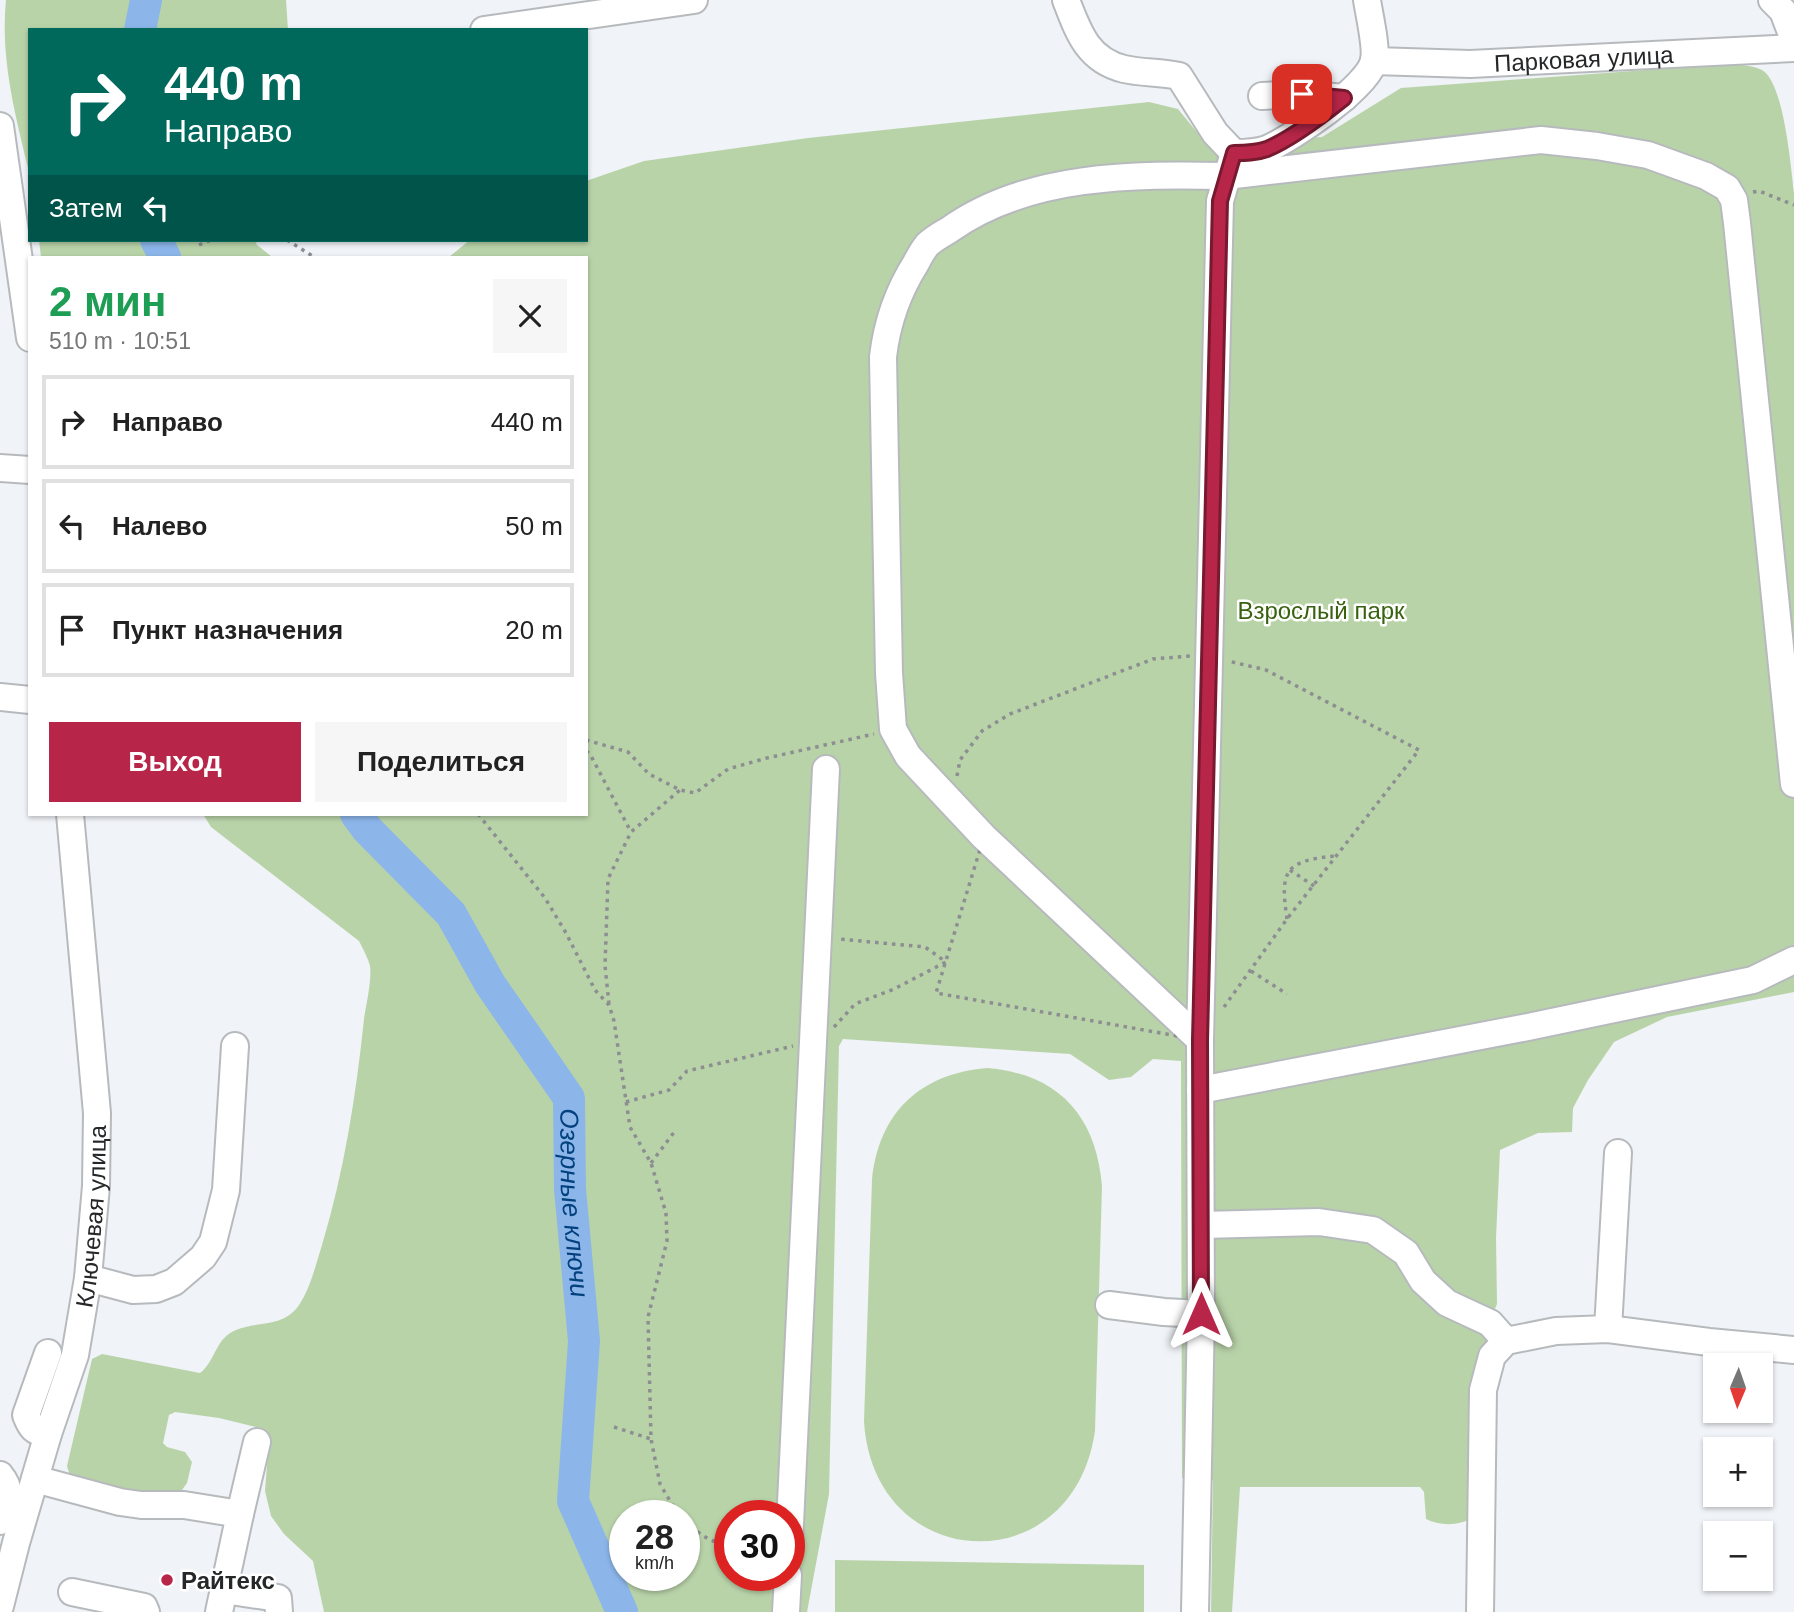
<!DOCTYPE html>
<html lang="ru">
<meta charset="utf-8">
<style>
:root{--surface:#fff;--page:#f6f6f6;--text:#222;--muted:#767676;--line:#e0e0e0;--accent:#b72649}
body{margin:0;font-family:Helvetica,sans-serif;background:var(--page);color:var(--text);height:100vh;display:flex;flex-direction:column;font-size:26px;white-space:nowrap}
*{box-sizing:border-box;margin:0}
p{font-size:23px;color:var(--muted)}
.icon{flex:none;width:38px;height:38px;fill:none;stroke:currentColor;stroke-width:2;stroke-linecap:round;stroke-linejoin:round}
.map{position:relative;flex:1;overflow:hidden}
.sheet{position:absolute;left:28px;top:256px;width:560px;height:560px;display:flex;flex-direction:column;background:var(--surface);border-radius:0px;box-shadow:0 2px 5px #0004}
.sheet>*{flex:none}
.banner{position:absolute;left:28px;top:28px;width:560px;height:214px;border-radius:0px;box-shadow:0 2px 5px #0004;background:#00695c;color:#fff;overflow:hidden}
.needle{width:46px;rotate:182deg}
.buttons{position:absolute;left:1703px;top:1353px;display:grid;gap:14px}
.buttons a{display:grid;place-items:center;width:70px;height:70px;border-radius:0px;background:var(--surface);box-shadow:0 2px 5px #0004;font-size:35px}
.speed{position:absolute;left:609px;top:1500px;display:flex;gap:14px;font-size:35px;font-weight:700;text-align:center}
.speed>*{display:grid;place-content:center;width:91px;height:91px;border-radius:50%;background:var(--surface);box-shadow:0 2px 5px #0004;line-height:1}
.speed small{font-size:18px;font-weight:400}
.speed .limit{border:10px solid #d22;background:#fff;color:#111}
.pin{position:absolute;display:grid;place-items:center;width:60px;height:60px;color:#fff;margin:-30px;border-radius:14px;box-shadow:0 4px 10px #0006}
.me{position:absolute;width:77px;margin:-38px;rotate:0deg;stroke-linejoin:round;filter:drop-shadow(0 0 5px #0008)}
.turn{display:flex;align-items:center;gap:24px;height:147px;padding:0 21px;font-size:32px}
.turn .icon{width:91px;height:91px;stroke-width:2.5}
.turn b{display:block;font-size:49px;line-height:60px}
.then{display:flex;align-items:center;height:66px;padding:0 21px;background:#0003;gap:14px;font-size:26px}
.round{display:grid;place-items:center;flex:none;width:74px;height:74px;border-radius:0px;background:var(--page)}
.summary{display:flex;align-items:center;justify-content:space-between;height:119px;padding:0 21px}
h1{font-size:42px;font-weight:800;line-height:52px;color:#1e9e55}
.action{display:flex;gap:14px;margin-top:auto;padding:14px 21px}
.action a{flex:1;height:80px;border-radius:0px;background:var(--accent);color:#fff;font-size:28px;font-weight:800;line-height:80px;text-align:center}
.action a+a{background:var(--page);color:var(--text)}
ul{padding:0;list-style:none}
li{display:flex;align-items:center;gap:21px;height:94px;margin:0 14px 10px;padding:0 7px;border:4px solid var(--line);border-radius:0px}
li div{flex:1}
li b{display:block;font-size:26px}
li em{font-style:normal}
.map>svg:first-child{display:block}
.green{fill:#b9d3a9;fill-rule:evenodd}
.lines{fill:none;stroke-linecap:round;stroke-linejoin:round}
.river{stroke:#8cb6ea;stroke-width:32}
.minor-casing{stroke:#b7babd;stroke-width:30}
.path{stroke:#8c8e91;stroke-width:3.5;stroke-dasharray:3.5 5;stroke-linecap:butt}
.minor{stroke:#fff;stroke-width:26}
.route-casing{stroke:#77192f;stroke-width:18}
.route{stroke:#b72649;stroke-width:12}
.poi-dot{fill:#b72649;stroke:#fff;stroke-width:2.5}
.labels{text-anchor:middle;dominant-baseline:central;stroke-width:5;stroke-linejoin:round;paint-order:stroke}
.street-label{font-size:24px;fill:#262729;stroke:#fff}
.park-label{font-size:24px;fill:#396210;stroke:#fff}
.poi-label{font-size:24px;font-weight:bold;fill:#262729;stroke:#fff;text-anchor:start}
.water-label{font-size:26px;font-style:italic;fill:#02417d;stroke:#fff}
</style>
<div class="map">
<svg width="1794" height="1612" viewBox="0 0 1794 1612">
<rect width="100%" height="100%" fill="#f0f3f7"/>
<path class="green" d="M6 0H286L288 30H30V176C16 118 0 60 6 0Z
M1714 65C1729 65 1748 63 1762 70 1784 82 1791 168 1794 193V992L1667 1017 1614 1042 1588 1080 1573 1108 1572 1132 1538 1133 1500 1150 1496 1238 1497 1304 1485 1333 1489 1345 1472 1518C1459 1526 1439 1526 1426 1519L1424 1492 1420 1487H1240L1232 1612H1211L1213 1480 1182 1478 1181 1061 1153 1059 1131 1077 1109 1080 1070 1054 843 1039 839 1046 829 1494 807 1612H324L313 1561 284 1534 271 1516 265 1491 268 1453 267 1436 260 1428 219 1418 175 1412 169 1415 163 1443 167 1447 185 1452 192 1462 187 1483 182 1490 130 1492 71 1479 67 1466 92 1359 102 1354 200 1373C216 1361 215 1338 236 1330 257 1321 284 1328 299 1305 310 1289 316 1264 322 1245 344 1172 356 1096 364 1019 366 1005 372 980 370 966 368 958 363 949 359 941L211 827 203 814H586V257H449L470 240H586V181L644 161 808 138 1149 102 1178 109 1205 142 1322 137 1401 88ZM625 1516H684V1575H625ZM730 1516H789V1575H730Z
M39 240H257L256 244 272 257H41Z
M987 1068C1058 1074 1096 1115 1102 1186L1095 1431C1073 1584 874 1575 864 1422L872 1180C879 1113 919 1074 987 1068Z
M835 1560 1144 1565V1612H835Z"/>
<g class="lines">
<g class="river">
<path d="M140 30 146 0"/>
<path d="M156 240 165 257"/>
<path id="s1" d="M356 814 367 829 451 914 490 984 569 1098 570 1189 584 1341 573 1501 622 1612"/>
</g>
<defs>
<g id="minor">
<path d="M1066 0C1078 31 1087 60 1124 69 1141 73 1160 72 1179 76L1215 133 1234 153"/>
<path d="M1772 0 1783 11 1794 40"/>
<path d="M484 30 694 0"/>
<path id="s2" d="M1374 61 1470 64 1794 48"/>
<path d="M1262 96 1302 94 1344 98"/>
<path d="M0 126 30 338"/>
<path d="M0 468 30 470"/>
<path d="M0 697 30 700"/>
<path d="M1200 1040 984 837 908 756 893 729 889 673 883 357C887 322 897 293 916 263 919 257 923 250 927 245 933 239 942 234 949 230 1027 174 1135 174 1226 176L1541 140 1597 146 1648 155 1706 176 1727 188 1734 200 1737 223 1794 784"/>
<path d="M1200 1090 1528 1027 1753 980 1794 960"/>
<path d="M1201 1225 1319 1222 1373 1230 1406 1253 1423 1281 1447 1303 1490 1323 1506 1341"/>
<path d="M88 1278 133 1290 156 1289 174 1282 203 1257 213 1242 226 1190 235 1046"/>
<path d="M1109 1305 1164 1312 1201 1314"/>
<path d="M1608 1329 1618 1153"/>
<path d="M48 1434C34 1432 31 1428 26 1415L48 1353"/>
<path d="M0 1475C14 1492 6 1502 0 1521"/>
<path d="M35 1479 120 1502 141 1505H184L240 1514 219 1612"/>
<path d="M240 1514 257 1442"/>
<path d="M789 1545 826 769"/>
<path d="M224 1590 278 1598 279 1612"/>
<path d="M72 1592 144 1607 146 1612"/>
<path id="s3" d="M0 1606 16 1543 48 1434 75 1355 88 1278 96 1186 97 1113 70 814"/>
<path d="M786 1612 788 1575"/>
<path d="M1195 1612 1201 1314 1200 1040 1220 201 1234 153C1245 153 1256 153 1267 149 1291 139 1370 86 1374 60 1377 47 1369 14 1367 0"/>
<path d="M1480 1612 1483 1390 1492 1356 1506 1341 1556 1331 1608 1329 1709 1342 1794 1350"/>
</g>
</defs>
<use href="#minor" class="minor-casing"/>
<path class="path" d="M1753 192 1759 191 1794 205
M287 240 314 257
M199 245 211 240
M586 740 628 752 649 774 680 790 695 793 728 769 767 758 874 734
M586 751 590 754 631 832
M957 776 960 760 982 731 1010 714 1153 659 1190 656
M478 814 545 898 566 933 595 990 609 1005 614 1021 630 1127 651 1163 666 1213 667 1241 648 1317 651 1439 660 1484 679 1516
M986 830 1200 1040 936 993Z
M1290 870 1314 886
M1287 919C1280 871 1284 861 1335 856
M1251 971 1287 994
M609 1004 605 966 608 879 631 832 680 790
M1224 1007 1287 919 1419 750 1266 670 1228 661
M834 1027 855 1004 894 989 946 962 925 947 839 939
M626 1102 669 1090 687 1071 793 1046
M651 1163 675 1131
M614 1427 651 1439
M684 1521C699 1534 710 1542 730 1546"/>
<use href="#minor" class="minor"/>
</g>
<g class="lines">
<defs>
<path id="route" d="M1201 1314 1200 1040 1220 201 1234 153C1245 153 1256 153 1267 149 1291 139 1324 114 1344 98L1302 94"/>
</defs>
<use href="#route" class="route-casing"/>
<use href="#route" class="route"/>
</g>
<circle class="poi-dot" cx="167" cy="1580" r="7"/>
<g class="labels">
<g class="street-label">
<text stroke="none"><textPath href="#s2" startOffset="210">Парковая улица</textPath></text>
<text stroke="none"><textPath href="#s3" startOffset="402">Ключевая улица</textPath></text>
</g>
<g class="park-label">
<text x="1321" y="610">Взрослый парк</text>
</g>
<g class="poi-label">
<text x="181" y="1580">Райтекс</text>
</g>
<g class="water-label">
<text stroke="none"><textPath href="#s1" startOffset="462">Озерные ключи</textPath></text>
</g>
</g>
</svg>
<div class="buttons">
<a><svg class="needle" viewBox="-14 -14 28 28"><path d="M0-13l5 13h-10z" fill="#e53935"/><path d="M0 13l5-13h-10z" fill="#767676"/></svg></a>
<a>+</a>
<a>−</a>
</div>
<div class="speed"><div>28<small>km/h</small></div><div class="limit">30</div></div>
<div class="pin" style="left:1302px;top:94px;background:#d93025"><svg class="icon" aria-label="arrive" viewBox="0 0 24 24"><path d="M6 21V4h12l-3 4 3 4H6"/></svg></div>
<svg class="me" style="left:1201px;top:1314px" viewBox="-20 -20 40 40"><path d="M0-17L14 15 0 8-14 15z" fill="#b72649" stroke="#fff" stroke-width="4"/></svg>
<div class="banner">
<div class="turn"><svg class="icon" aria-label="right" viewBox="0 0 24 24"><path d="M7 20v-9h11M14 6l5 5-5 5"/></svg><div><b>440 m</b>Направо</div></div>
<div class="then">Затем<svg class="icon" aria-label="left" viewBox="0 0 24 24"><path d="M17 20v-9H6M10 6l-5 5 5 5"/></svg></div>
</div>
<section class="sheet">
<div class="summary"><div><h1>2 мин</h1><p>510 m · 10:51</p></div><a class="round"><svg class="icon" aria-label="close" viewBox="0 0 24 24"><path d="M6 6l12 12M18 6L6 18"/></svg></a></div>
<ul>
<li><svg class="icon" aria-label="right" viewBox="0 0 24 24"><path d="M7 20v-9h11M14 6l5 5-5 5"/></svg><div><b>Направо</b></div><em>440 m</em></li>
<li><svg class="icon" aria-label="left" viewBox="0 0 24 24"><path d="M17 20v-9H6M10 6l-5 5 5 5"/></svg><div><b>Налево</b></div><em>50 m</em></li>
<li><svg class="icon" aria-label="arrive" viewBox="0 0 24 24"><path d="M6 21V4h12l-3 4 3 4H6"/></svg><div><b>Пункт назначения</b></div><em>20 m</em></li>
</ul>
<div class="action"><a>Выход</a><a>Поделиться</a></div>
</section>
</div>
